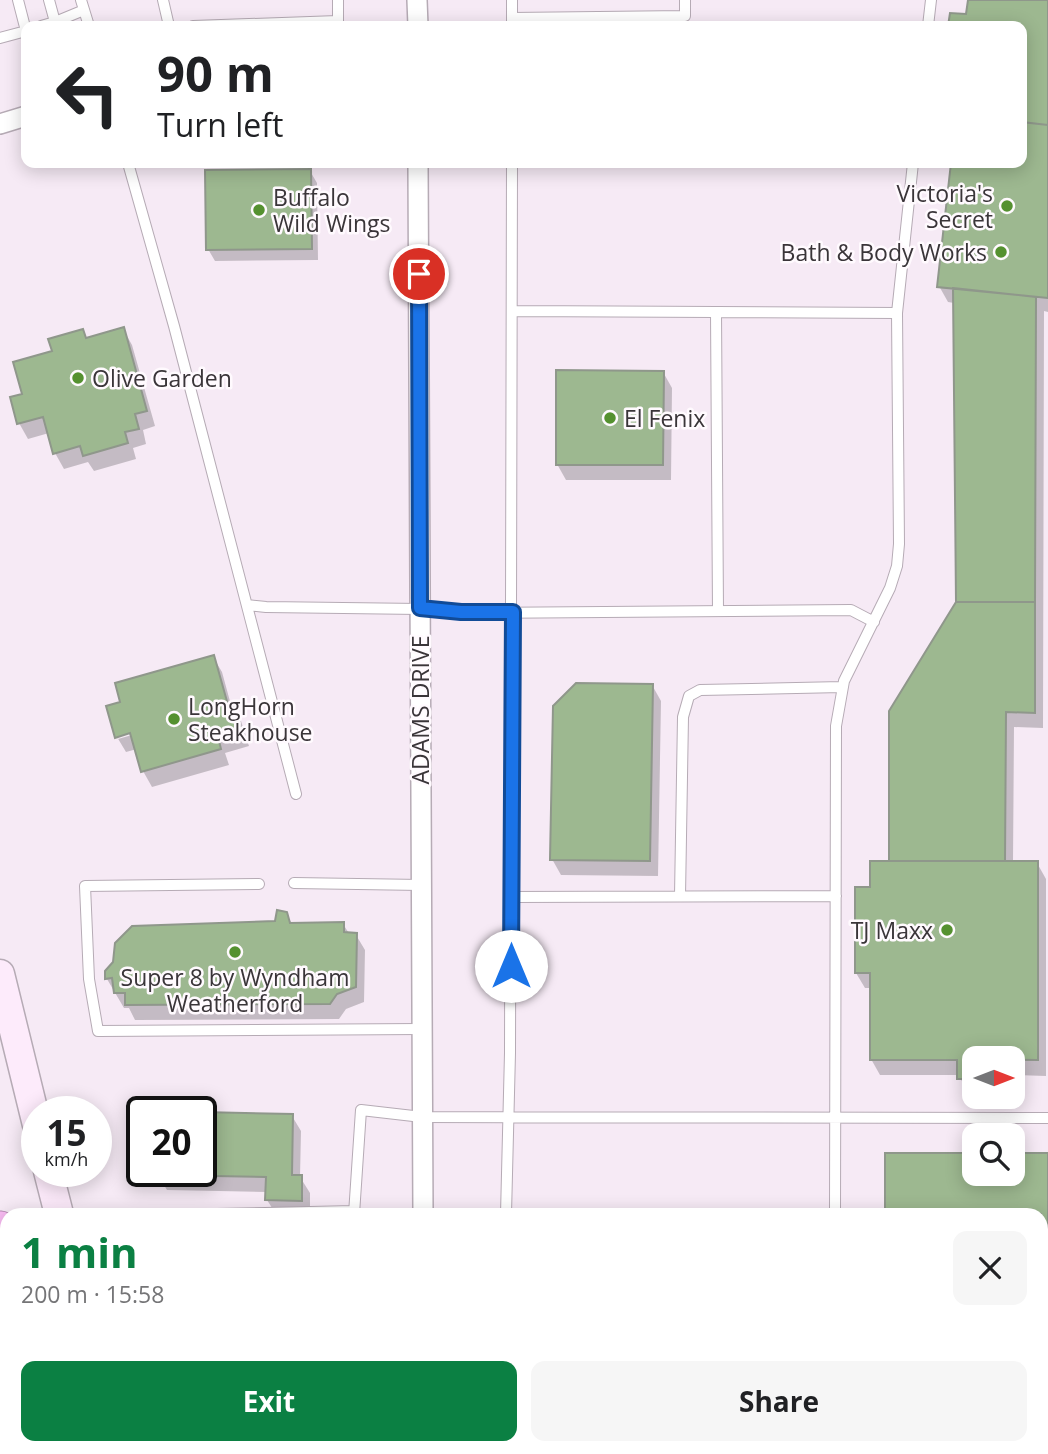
<!DOCTYPE html>
<meta charset="utf-8">
<style>
:root{--surface:#fff;--page:#f6f6f6;--text:#202124;--muted:#757577;--accent:#0b8043}
body{margin:0;font-family:"Open Sans",sans-serif;background:var(--page);color:var(--text);height:100vh;display:flex;flex-direction:column;font-size:26px;white-space:nowrap}
*{box-sizing:border-box;margin:0}
p{font-size:23px;color:var(--muted)}
.icon{flex:none;width:38px;height:38px;fill:none;stroke:currentColor;stroke-width:2;stroke-linecap:round;stroke-linejoin:round}
.map{position:relative;flex:1;overflow:hidden}
.sheet{position:absolute;left:0px;top:1208px;width:1048px;height:247px;display:flex;flex-direction:column;background:var(--surface);border-radius:21px 21px 0 0;box-shadow:0 4px 18px #0003}
.sheet>*{flex:none}
.guide{position:absolute;left:21px;top:21px;width:1006px;height:147px;border-radius:14px;box-shadow:0 4px 18px #0003;background:#fff;color:var(--text);overflow:hidden}
.needle{width:46px;rotate:90deg}
.fabs{position:absolute;left:962px;top:1046px;display:grid;gap:14px}
.fabs a{display:grid;place-items:center;width:63px;height:63px;border-radius:14px;background:var(--surface);box-shadow:0 4px 18px #0003;font-size:35px}
.speed{position:absolute;left:21px;top:1096px;display:flex;gap:14px;font-size:35px;font-weight:700;text-align:center}
.speed>*{display:grid;place-content:center;width:91px;height:91px;border-radius:50%;background:var(--surface);box-shadow:0 4px 18px #0003;line-height:1}
.speed small{font-size:18px;font-weight:400}
.speed .limit{border:4px solid #111;border-radius:10px;background:#fff;color:#111}
.pin{position:absolute;display:grid;place-items:center;width:60px;height:60px;color:#fff;margin:-30px;border:4px solid #fff;border-radius:50%;box-shadow:0 2px 7px #0007}
.me{position:absolute;width:77px;margin:-38px;rotate:0deg;stroke-linejoin:round;filter:drop-shadow(0 0 5px #0008)}
.turn{display:flex;align-items:center;gap:24px;height:147px;padding:0 21px;font-size:32px}
.turn .icon{width:91px;height:91px;stroke-width:2.5}
.turn b{display:block;font-size:49px;line-height:60px}
.round{display:grid;place-items:center;flex:none;width:74px;height:74px;border-radius:14px;background:var(--page)}
.head{display:flex;align-items:center;justify-content:space-between;height:119px;padding:0 21px}
h1{font-size:42px;font-weight:700;line-height:52px;color:var(--accent)}
.action{display:flex;gap:14px;margin-top:auto;padding:14px 21px}
.action a{flex:1;height:80px;border-radius:14px;background:var(--accent);color:#fff;font-size:28px;font-weight:700;line-height:80px;text-align:center}
.action a+a{background:var(--page);color:var(--text)}
.map>svg:first-child{display:block}
.shadow{fill:#0003;fill-rule:evenodd}
.building{fill:#9db890;stroke:#8f978b;stroke-width:2}
.lines{fill:none;stroke-linecap:round;stroke-linejoin:round}
.lane-casing{stroke:#b6abb5;stroke-width:12}
.street-casing{stroke:#b6abb5;stroke-width:22}
.secondary-casing{stroke:#b6abb5;stroke-width:31}
.highway-casing{stroke:#b68cb2;stroke-width:39}
.lane{stroke:#fff;stroke-width:10}
.street{stroke:#fff;stroke-width:19}
.secondary{stroke:#fdebfb;stroke-width:28}
.highway{stroke:#f9bbf3;stroke-width:37}
.route-casing{stroke:#114b97;stroke-width:18}
.route{stroke:#1a73e8;stroke-width:12}
.poi-dot{fill:#559130;stroke:#fffafe;stroke-width:2.5}
.labels{text-anchor:middle;dominant-baseline:central;stroke-width:5;stroke-linejoin:round;paint-order:stroke}
.poi-label{font-size:23px;fill:#3a3539;stroke:#fffafe;text-anchor:start}
.street-label{font-size:23px;fill:#3a3539;stroke:#fffafe}
</style>
<div class="map">
<svg width="1048" height="1454" viewBox="0 0 1048 1454">
<rect width="100%" height="100%" fill="#f6eaf5"/>
<path class="shadow" d="M969 0H1048V312L1044 311 1043 728 1014 727 1013 863H1037L1046 879V1076L1013 1075V1059H975V1094H968L959 1075H880L871 1059 872 988H865L856 973 871 889 891 863 958 602 954 303 948 302 939 286 952 163H1022V26H950L951 14 968 16Z
M310 171 317 183 318 260 215 261 208 249Z
M123 329 132 345 155 426 143 430 146 444 133 448 136 459 94 471 88 462 64 469 55 453 49 433 28 439 19 423 24 395 87 339Z
M663 372 672 388 671 480H566L557 464Z
M213 657 222 672 231 705 241 721 249 746 225 753 229 765 152 787 143 771 137 749 126 752 117 737 122 703ZM138 729 139 733 118 739V735Z
M652 685 661 701 658 876 561 875 552 859Z
M286 914 292 924H343L350 935H356L365 950 364 1002 346 1009 339 1019 135 1020 129 1008H124L107 979 277 923Z
M292 1116 301 1131 300 1177 310 1193V1214H276L267 1200V1192L167 1190 158 1175V1171H201Z
M887 1154 975 1174H1013L1048 1155V1454H886V1447H878H1041V1214H887Z"/>
<path class="building" d="M968 0H1048V125L1022 122V26H948L950 13 966 14Z
M1022 122 1048 125V298L937 287 951 163H1022Z
M311 169 312 249 206 250 205 170Z
M953 288 1036 297 1035 602H956Z
M124 327 147 411 135 414 139 429 125 432 128 443 83 456 80 446 53 454 43 417 17 424 10 397 22 394 13 362 52 351 48 339 83 329 86 338Z
M556 370 664 371 663 465H556Z
M956 602H1035V713L1006 712 1005 861H889V711Z
M214 655 228 705 233 703 241 731 218 737 221 749 141 772 130 733 115 738 106 706 120 702 115 683Z
M576 683 653 684 650 861 550 860 553 706Z
M870 861H1038V1060L975 1059V1079H957V1060H870V973H855V887H870Z
M277 910 287 912 290 923 344 922V932L357 933 356 987 337 994 330 1004 125 1005V993H114L112 978 105 979V971L113 962 115 943 132 926 275 921Z
M201 1112 293 1114 292 1175H302V1201L265 1200 266 1177 156 1175V1171H201Z
M885 1153H975V1174H1013V1153H1048V1454H885V1447H1041V1214H885Z"/>
<g class="lines">
<defs>
<path id="lane" d="M18 0 26 31
M49 0 55 22 84 10
M81 0 89 26
M163 0 169 26
M512 0V18
M41 26 55 22
M193 26 338 21V0
M512 26V18L685 16V0
M928 26 931 0
M0 38 26 31
M128 163 174 326 296 794
M513 311 716 312
M247 605 266 607 420 609 461 613 851 610 874 622
M718 611 716 312 897 313
M294 883 421 885
M259 884 85 886 89 979 98 1031 422 1029
M680 896 683 717 689 696 700 690 842 687
M511 897 836 896
M217 1214 354 1211
M354 1214 361 1110 422 1117 1048 1118
M506 1214 510 1053 512 163
M835 1214 836 726 844 681 890 588 897 566 899 544 897 313 913 163
M347 1447 349 1454
M569 1447 573 1454
M610 1447 613 1454
M835 1447V1454"/>
<path id="street" d="M417 0 418 26
M0 124 26 116
M418 163 423 1214
M424 1447V1454"/>
<path id="secondary" d="M0 974 37 1125
M48 1171 59 1214
M116 1447 117 1454"/>
<path id="highway" d="M0 1230 7 1251
M73 1447 75 1454"/>
</defs>
<use href="#lane" class="lane-casing"/>
<use href="#street" class="street-casing"/>
<use href="#secondary" class="secondary-casing"/>
<use href="#highway" class="highway-casing"/>
<use href="#lane" class="lane"/>
<use href="#street" class="street"/>
<use href="#secondary" class="secondary"/>
<use href="#highway" class="highway"/>
</g>
<g class="lines">
<defs>
<path id="route" d="M419 274 420 608 461 612H513L511 966"/>
</defs>
<use href="#route" class="route-casing"/>
<use href="#route" class="route"/>
</g>
<g class="poi-dot">
<circle cx="1007" cy="206" r="7"/>
<circle cx="259" cy="210" r="7"/>
<circle cx="1001" cy="252" r="7"/>
<circle cx="78" cy="378" r="7"/>
<circle cx="610" cy="418" r="7"/>
<circle cx="174" cy="719" r="7"/>
<circle cx="947" cy="930" r="7"/>
<circle cx="235" cy="952" r="7"/>
</g>
<g class="labels">
<g class="poi-label">
<text x="993" y="193" text-anchor="end">Victoria's<tspan x="993" dy="26">Secret</tspan></text>
<text x="273" y="197">Buffalo<tspan x="273" dy="26">Wild Wings</tspan></text>
<text x="987" y="252" text-anchor="end">Bath &amp; Body Works</text>
<text x="92" y="378">Olive Garden</text>
<text x="624" y="418">El Fenix</text>
<text x="188" y="706">LongHorn<tspan x="188" dy="26">Steakhouse</tspan></text>
<text x="933" y="930" text-anchor="end">TJ Maxx</text>
<text x="235" y="977" text-anchor="middle">Super 8 by Wyndham<tspan x="235" dy="26">Weatherford</tspan></text>
</g>
<g class="street-label">
<text transform="translate(420 710) rotate(-90)">ADAMS DRIVE</text>
</g>
</g>
</svg>
<div class="fabs">
<a><svg class="needle" viewBox="-14 -14 28 28"><path d="M0-13l5 13h-10z" fill="#e53935"/><path d="M0 13l5-13h-10z" fill="#757577"/></svg></a>
<a><svg class="icon" aria-label="search" viewBox="0 0 24 24"><circle cx="10" cy="10" r="6"/><path d="M15 15l6 6"/></svg></a>
</div>
<div class="speed"><div>15<small>km/h</small></div><div class="limit">20</div></div>
<div class="pin" style="left:419px;top:274px;background:#d93025"><svg class="icon" aria-label="arrive" viewBox="0 0 24 24"><path d="M6 21V4h12l-3 4 3 4H6"/></svg></div>
<svg class="me" style="left:511px;top:966px" viewBox="-20 -20 40 40"><circle r="19" fill="#fff"/><path d="M0-13L10 11 0 6-10 11z" fill="#1a73e8"/></svg>
<div class="guide">
<div class="turn"><svg class="icon" aria-label="left" viewBox="0 0 24 24"><path d="M17 20v-9H6M10 6l-5 5 5 5"/></svg><div><b>90 m</b>Turn left</div></div>
</div>
<section class="sheet">
<div class="head"><div><h1>1 min</h1><p>200 m · 15:58</p></div><a class="round"><svg class="icon" aria-label="close" viewBox="0 0 24 24"><path d="M6 6l12 12M18 6L6 18"/></svg></a></div>
<div class="action"><a>Exit</a><a>Share</a></div>
</section>
</div>
